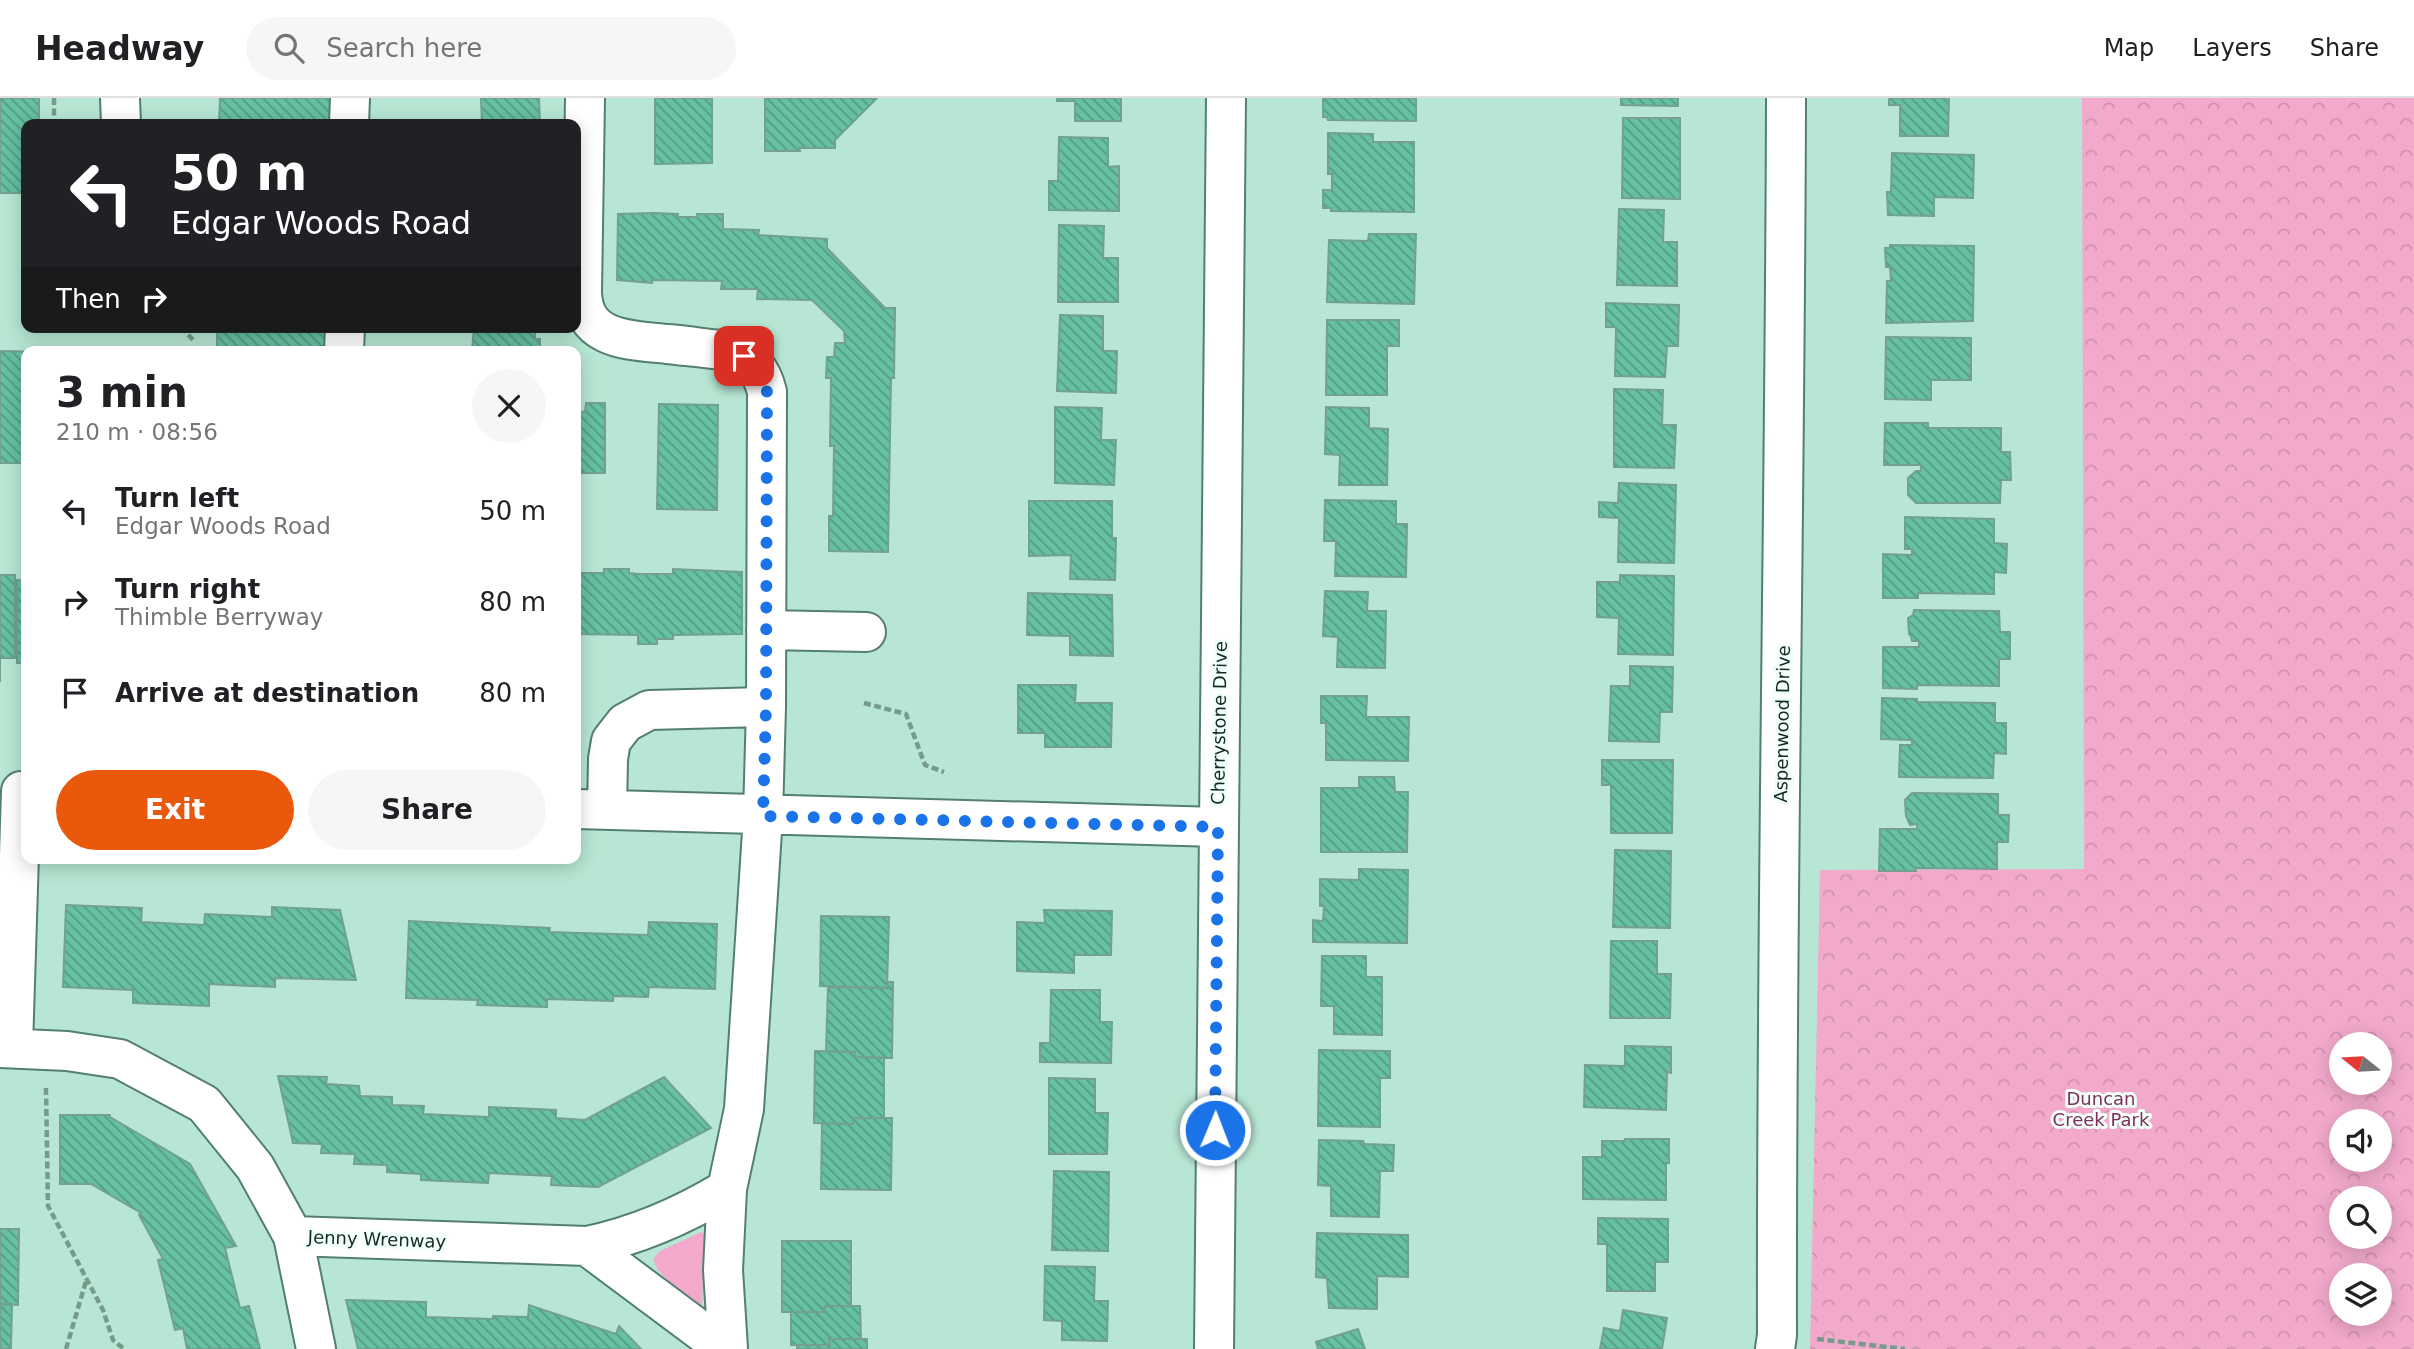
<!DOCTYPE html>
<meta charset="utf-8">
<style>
:root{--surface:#fff;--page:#f6f6f6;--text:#202124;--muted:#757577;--line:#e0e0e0;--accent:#ea580c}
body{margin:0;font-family:"DejaVu Sans",sans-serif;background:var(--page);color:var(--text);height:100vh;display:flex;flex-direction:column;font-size:26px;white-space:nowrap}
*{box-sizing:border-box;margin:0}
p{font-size:23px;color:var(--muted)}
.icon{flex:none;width:38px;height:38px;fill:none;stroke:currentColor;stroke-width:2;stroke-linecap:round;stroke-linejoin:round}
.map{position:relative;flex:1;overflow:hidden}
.side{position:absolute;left:21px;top:248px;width:560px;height:518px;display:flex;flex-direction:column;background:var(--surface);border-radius:14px;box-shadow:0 4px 18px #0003}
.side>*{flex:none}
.top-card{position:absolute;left:21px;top:21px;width:560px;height:214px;border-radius:14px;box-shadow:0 4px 18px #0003;background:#202124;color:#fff;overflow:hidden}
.needle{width:46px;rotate:288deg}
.fabs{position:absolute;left:2329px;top:934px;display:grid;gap:14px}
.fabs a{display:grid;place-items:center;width:63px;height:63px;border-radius:50%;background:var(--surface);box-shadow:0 4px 18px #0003;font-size:35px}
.pin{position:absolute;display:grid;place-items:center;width:60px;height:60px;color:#fff;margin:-30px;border-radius:14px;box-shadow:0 4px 10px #0006}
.me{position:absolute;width:77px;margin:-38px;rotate:1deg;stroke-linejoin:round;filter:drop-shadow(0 0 5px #0008)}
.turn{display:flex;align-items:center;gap:24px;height:147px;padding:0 35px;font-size:32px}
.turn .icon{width:91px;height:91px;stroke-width:2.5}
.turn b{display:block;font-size:49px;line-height:60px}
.then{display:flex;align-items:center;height:66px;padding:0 35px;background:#0003;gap:14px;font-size:26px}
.round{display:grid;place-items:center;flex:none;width:74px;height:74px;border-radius:37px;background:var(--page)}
.headline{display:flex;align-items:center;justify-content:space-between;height:119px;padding:0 35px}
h1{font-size:42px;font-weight:800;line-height:52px}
.primary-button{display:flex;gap:14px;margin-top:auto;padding:14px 35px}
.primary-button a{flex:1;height:80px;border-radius:42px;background:var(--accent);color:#fff;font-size:28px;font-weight:800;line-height:80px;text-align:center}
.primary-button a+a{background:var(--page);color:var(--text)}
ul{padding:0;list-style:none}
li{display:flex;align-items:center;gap:21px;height:91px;padding:0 35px}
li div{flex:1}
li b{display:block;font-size:26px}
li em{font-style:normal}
header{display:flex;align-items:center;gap:42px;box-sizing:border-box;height:98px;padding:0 35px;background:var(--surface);border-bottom:2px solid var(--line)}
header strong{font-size:33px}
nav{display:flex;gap:38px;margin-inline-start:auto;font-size:24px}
.search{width:490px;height:63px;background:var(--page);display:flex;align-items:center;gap:18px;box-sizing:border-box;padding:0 24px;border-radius:38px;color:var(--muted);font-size:26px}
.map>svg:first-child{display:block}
.grass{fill:#f2a9cb}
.park{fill:url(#park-crowns);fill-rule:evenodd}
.building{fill:url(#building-back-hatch);stroke:#73a090;stroke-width:2}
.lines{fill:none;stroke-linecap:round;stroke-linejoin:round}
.minor-casing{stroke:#537f6f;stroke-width:42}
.path{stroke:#769a8c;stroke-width:4.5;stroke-dasharray:7 3.5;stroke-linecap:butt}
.minor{stroke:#fff;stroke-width:38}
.route{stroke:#1a73e8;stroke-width:12;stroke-dasharray:0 21.6}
.labels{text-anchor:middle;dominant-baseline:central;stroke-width:6;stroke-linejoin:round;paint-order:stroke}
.street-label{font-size:18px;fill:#162822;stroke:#f1fff9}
.park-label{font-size:18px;fill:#832e5d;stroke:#f1fff9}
</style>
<header>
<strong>Headway</strong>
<div class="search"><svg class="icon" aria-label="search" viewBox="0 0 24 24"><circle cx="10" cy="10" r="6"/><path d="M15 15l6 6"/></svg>Search here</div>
<nav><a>Map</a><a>Layers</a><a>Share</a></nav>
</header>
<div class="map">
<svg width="2414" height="1251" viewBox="0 0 2414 1251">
<defs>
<pattern id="park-crowns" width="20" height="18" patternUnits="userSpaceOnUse" patternTransform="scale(1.75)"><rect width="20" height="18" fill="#f2a9cb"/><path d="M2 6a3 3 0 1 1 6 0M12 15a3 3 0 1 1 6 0" fill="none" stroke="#cf91ae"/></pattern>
<pattern id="building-back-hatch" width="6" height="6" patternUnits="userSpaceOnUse" patternTransform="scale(1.75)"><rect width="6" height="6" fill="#66c0a2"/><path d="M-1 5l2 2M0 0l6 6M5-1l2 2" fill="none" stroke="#539c84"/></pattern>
</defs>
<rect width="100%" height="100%" fill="#b7e7d4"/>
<path class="grass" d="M701 1134 704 1136 702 1211 697 1212 657 1171 653 1161 660 1153Z"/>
<path class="park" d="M2082 0H2414V1251H1810L1820 772 2084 771ZM2342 947H2380V985H2342ZM2342 1024H2380V1062H2342ZM2342 1101H2380V1139H2342ZM2342 1178H2380V1216H2342Z"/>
<path class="building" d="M0 0H39V26H26V95H0Z
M220 0H332L331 26H219Z
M481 0H539L540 26H482Z
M655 0H712V65L655 66Z
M765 0H877L835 42V50H799L800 53H765Z
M1057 0H1121V23H1075V3H1057Z
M1323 0H1416V23L1328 22 1327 19H1323Z
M1621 0H1678V8L1621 7Z
M1889 0H1949L1948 38H1900V7H1889Z
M1623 20H1680V101L1622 100Z
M1328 35 1373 36V44H1414V114L1331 113V110H1323V92H1332V76H1328Z
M1059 39 1108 40V69L1119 68V113L1049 112V83H1058Z
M1892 55 1974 57 1973 100 1934 99V118L1888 117 1887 94H1891Z
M1619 111 1664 112 1663 144H1677V188L1617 187Z
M653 115 678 116V119H697V116H723V131L759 132 758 137 827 141V150L853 177 885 210H895L894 280H891L888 454 829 453V418H833L834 348H830L831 280H826L827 259H834L835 245H845L844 233 812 202 757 201 758 191H721L722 183 652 182V185L617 182 618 116Z
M1059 127 1104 128 1103 160H1118V204H1058Z
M1369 136H1416L1414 206 1327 204 1329 142 1368 143Z
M1890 147 1974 148 1973 223 1886 225 1887 183H1891L1890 169H1886L1885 150H1890Z
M1606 205 1679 207 1678 248H1667L1665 279 1615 278 1616 229H1606Z
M1060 217 1103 218V253H1117L1116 295 1057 293Z
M1327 222H1399V248H1387V297H1326Z
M217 229H329V254H217Z
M474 229H535V241H540V254H472Z
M1886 239 1971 240V282H1931V302L1885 301Z
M0 253 60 254H26V365H0Z
M1614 291 1663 292 1662 327H1676L1674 370 1614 369Z
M586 305H605V375H576V313L585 314Z
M659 306 718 307 717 412 657 411Z
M1055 309 1102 310 1101 342H1116L1114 387 1055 385Z
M1326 309 1369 310V330L1388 331 1387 387H1339L1340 357 1325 356Z
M1885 325H1928V330H2001V354H2010L2011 382H2001L2000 405H1916L1908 397V380L1916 373H1921V367H1884Z
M1619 385 1676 387 1674 465 1618 464 1619 420 1599 419V404L1618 405Z
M1325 402 1396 403V426H1407L1406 479 1335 478 1336 443H1324Z
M1029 403H1112V440H1116L1115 482 1070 481 1071 457 1029 458Z
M1905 419 1994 421V445L2007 446 2006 475 1994 474V496L1918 495V500H1883V456L1912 457V451H1905Z
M604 471H629V475L638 476H673V471L742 474V536L673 537V541H657V546H638V537L576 536V475H604Z
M0 477H15V560H0V584Z
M1620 477 1674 478 1673 557 1618 556 1619 520 1597 519V484H1620Z
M17 482H26V565H17Z
M1325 493 1368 494 1367 513H1386L1385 570 1337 569 1338 539 1323 538Z
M1028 495 1112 497 1113 558 1070 557V538L1027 537Z
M1914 512 1999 513 2000 534H2010V561H1999V588L1917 587V591L1883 590V549H1919V543H1912L1911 538 1909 536 1908 520 1913 517Z
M1630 568 1673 569 1672 614H1660L1659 644 1609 643 1611 588H1630Z
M1018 587H1076L1075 605H1112L1111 649H1045V635H1018Z
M1321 598H1367L1366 619H1409L1408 663 1326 662V625H1321Z
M1882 600 1917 601V604L1995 605V625H2006V656L1994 655 1993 680 1899 679 1900 647H1912V642L1881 641Z
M1602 662H1673L1672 735H1611V687H1602Z
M1359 679H1394L1395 694H1408L1407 754H1321V690H1359Z
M1912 695 1998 696V717H2009L2008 744H1997V771L1915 770 1916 773H1879L1880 731H1917V726L1910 727 1906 718 1905 702Z
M1615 752 1671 753 1670 830 1613 829Z
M1359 771 1408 772 1407 845 1313 844V822L1323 823 1324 808H1320V781L1359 782Z
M66 807 142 810 141 824 204 827 205 816 272 819V809L340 812 356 882 275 880V889L209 886V908L133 905V892L63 889Z
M1044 812 1112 813 1111 857H1074V875L1017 873V824L1045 825Z
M821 818 889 819 887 890 820 888Z
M409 823 550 830 549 834 648 837 649 824 717 826 715 891 649 889 648 899 613 898V903L547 901V909L477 907 478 902 406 900Z
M1611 843H1657V876H1671L1670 920H1610Z
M1322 858H1366V879H1382V937L1334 936V908H1321Z
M887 884H893L892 960 855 959V954L826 953 828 889 887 890Z
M1051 892H1100V924H1112L1111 965 1040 964V945H1050Z
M1625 948 1671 949V975L1667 974 1666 1012 1584 1009 1585 967 1625 968Z
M1319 952 1390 953V980H1380V1029L1318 1028Z
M815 953 855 954V959L884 960V1020H853V1026L814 1025Z
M278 978 327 979 326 986 359 988 360 998 392 999V1007L424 1008 423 1016 489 1019V1009L556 1012V1020L585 1022 664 979 711 1030 598 1089 551 1087 552 1078 489 1075 488 1085 421 1082V1076L387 1074V1067L354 1066 355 1056 321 1055 322 1046 293 1045Z
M1049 980 1095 981V1015H1108L1107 1056H1049Z
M60 1017H110V1019L190 1066 236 1148 225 1150 240 1210 249 1208 260 1251H187L183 1230 175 1232 158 1162 163 1161 139 1117 141 1115 91 1086H60Z
M853 1020H892L891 1092 821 1091 822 1025 853 1026Z
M1625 1041H1669V1065H1666V1102L1583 1101V1059H1602V1043H1625Z
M1319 1042 1363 1043 1364 1046 1394 1047 1393 1073H1380L1379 1119 1331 1118V1088L1318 1087Z
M1054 1073 1109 1074 1108 1153 1052 1152Z
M1598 1120 1668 1121V1164H1655V1193H1607V1146H1598Z
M0 1131H19L18 1207 0 1206Z
M1317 1135 1408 1137V1179L1377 1178V1211L1329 1210 1327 1180 1316 1179Z
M782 1143H851V1208H825L824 1214H782Z
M1045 1168 1095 1169 1094 1203H1108L1107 1243 1062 1242V1223L1044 1222Z
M346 1202 426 1204V1219L493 1221V1218L528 1219 529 1207 616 1236 619 1228 641 1251H358Z
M0 1206H12L11 1251H0Z
M825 1208H860L861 1241H829L830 1247H791V1214H824Z
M1623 1212 1667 1220 1662 1251H1600L1604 1230 1620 1233Z
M1358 1231 1365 1251H1318L1316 1244Z
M829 1241H867V1251H797V1247H830Z"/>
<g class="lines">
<defs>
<path id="minor" d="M120 0 121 26
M585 0 582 194C583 243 630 242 667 246 689 248 710 251 732 253 752 261 762 273 767 294L766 609 763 718 744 1011 727 1091 723 1172 728 1251
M349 26 350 0
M344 254 345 229
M766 532 866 534
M576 711 1218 729
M607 712 608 661 611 643 625 625 649 612 766 609
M13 949 21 693
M0 950 67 953 120 961 204 1006 255 1069 293 1138 587 1148C636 1138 684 1117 727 1091
M293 1138 316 1251
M587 1148 725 1251
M1214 1251 1226 0
M1775 1251 1777 1237C1776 825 1785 412 1786 0"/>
</defs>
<use href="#minor" class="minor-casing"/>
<path class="path" d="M54 0V26
M181 229 194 243
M864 605 906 616 925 667 944 674
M46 990 48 1108 103 1212 113 1242 124 1251
M1817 1241 1905 1251
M66 1251 86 1183"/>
<use href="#minor" class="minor"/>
</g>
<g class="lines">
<path class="route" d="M744 258C757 269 763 277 767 294L766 609 763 718 1218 729 1215 1032"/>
</g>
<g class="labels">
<g class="street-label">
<text transform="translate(1219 625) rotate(-89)">Cherrystone Drive</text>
<text transform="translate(1782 626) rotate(-89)">Aspenwood Drive</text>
<text transform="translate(377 1141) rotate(2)">Jenny Wrenway</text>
</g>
<g class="park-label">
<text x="2101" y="1000">Duncan<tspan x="2101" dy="21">Creek Park</tspan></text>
</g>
</g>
</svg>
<div class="fabs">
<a><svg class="needle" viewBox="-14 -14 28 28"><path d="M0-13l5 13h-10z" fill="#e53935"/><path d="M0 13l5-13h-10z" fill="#757577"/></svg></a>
<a><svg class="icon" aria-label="sound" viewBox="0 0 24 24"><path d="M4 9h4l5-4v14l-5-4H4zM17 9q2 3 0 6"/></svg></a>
<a><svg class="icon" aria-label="search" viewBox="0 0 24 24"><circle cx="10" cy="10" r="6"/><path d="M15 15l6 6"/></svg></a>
<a><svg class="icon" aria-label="layers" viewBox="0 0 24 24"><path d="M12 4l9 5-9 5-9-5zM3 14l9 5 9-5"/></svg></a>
</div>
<div class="pin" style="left:744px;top:258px;background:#d93025"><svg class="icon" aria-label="arrive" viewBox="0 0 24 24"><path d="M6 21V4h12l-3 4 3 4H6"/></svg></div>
<svg class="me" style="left:1215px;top:1032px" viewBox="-20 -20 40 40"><circle r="17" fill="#1a73e8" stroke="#fff" stroke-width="3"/><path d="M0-11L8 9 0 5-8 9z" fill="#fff"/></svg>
<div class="top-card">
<div class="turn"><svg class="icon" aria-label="left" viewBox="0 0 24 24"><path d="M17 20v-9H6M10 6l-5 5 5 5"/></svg><div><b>50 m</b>Edgar Woods Road</div></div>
<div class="then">Then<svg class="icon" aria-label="right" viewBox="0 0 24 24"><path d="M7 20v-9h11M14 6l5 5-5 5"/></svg></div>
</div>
<section class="side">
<div class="headline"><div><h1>3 min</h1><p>210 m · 08:56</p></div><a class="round"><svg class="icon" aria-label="close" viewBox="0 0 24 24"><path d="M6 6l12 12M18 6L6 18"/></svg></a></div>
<ul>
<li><svg class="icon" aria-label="left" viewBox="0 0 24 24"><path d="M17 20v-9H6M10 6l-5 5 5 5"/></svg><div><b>Turn left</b><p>Edgar Woods Road</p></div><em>50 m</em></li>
<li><svg class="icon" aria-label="right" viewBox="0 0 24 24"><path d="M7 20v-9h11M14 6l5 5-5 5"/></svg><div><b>Turn right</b><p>Thimble Berryway</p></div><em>80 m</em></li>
<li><svg class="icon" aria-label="arrive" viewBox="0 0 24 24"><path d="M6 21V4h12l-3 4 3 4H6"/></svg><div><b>Arrive at destination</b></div><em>80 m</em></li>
</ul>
<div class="primary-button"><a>Exit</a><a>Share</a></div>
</section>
</div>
